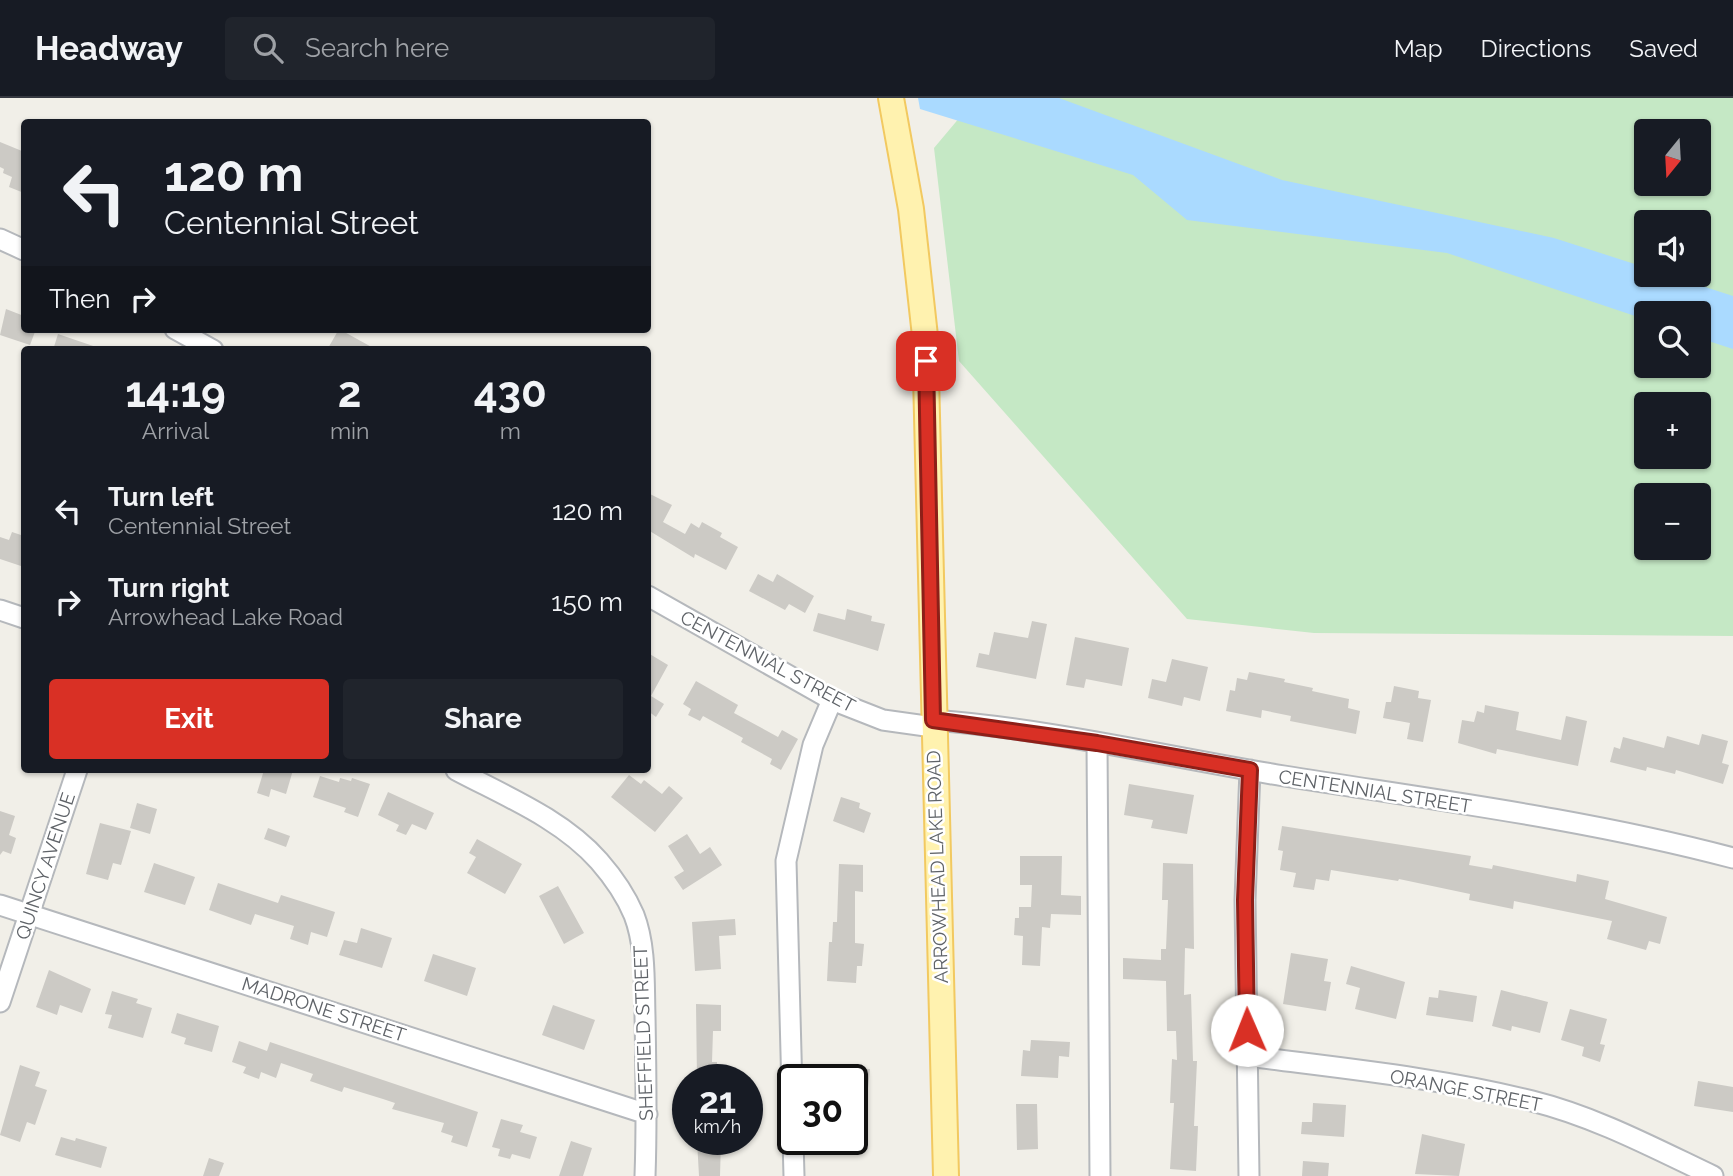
<!DOCTYPE html>
<meta charset="utf-8">
<style>
:root{--surface:#171b24;--page:#20242c;--text:#f1f3f6;--muted:#9ea1a6;--line:#363941;--accent:#d93025}
body{margin:0;font-family:Raleway,sans-serif;background:var(--page);color:var(--text);height:100vh;display:flex;flex-direction:column;font-size:26px;white-space:nowrap}
*{box-sizing:border-box;margin:0}
p{font-size:23px;color:var(--muted)}
.icon{flex:none;width:38px;height:38px;fill:none;stroke:currentColor;stroke-width:2;stroke-linecap:round;stroke-linejoin:round}
.map{position:relative;flex:1;overflow:hidden}
.details{position:absolute;left:21px;top:248px;width:630px;height:427px;display:flex;flex-direction:column;background:var(--surface);border-radius:7px;box-shadow:0 2px 5px #0004}
.details>*{flex:none}
.banner{position:absolute;left:21px;top:21px;width:630px;height:214px;border-radius:7px;box-shadow:0 2px 5px #0004;background:#171b24;color:var(--text);overflow:hidden}
.needle{width:46px;rotate:198deg}
.fabs{position:absolute;left:1634px;top:21px;display:grid;gap:14px}
.fabs a{display:grid;place-items:center;width:77px;height:77px;border-radius:7px;background:var(--surface);box-shadow:0 2px 5px #0004;font-size:35px}
.speed{position:absolute;left:672px;top:966px;display:flex;gap:14px;font-size:35px;font-weight:700;text-align:center}
.speed>*{display:grid;place-content:center;width:91px;height:91px;border-radius:50%;background:var(--surface);box-shadow:0 2px 5px #0004;line-height:1}
.speed small{font-size:18px;font-weight:400}
.speed .limit{border:4px solid #111;border-radius:10px;background:#fff;color:#111}
.pin{position:absolute;display:grid;place-items:center;width:60px;height:60px;color:#fff;margin:-30px;border-radius:14px;box-shadow:0 4px 10px #0006}
.me{position:absolute;width:77px;margin:-38px;rotate:359deg;stroke-linejoin:round;filter:drop-shadow(0 0 5px #0008)}
.turn{display:flex;align-items:center;gap:24px;height:147px;padding:0 28px;font-size:32px}
.turn .icon{width:91px;height:91px;stroke-width:2.5}
.turn b{display:block;font-size:49px;line-height:60px}
.then{display:flex;align-items:center;height:66px;padding:0 28px;background:#0003;gap:14px;font-size:26px}
.eta{display:flex;justify-content:space-evenly;align-items:center;height:119px;text-align:center}
.eta b{font-size:42px;font-weight:700;line-height:49px}
.cta{display:flex;gap:14px;margin-top:auto;padding:14px 28px}
.cta a{flex:1;height:80px;border-radius:7px;background:var(--accent);color:#fff;font-size:28px;font-weight:700;line-height:80px;text-align:center}
.cta a+a{background:var(--page);color:var(--text)}
ul{padding:0;list-style:none}
li{display:flex;align-items:center;gap:21px;height:91px;padding:0 28px}
li div{flex:1}
li b{display:block;font-size:26px}
li em{font-style:normal}
header{display:flex;align-items:center;gap:42px;box-sizing:border-box;height:98px;padding:0 35px;background:var(--surface);border-bottom:2px solid var(--line)}
header strong{font-size:33px}
nav{display:flex;gap:38px;margin-inline-start:auto;font-size:24px}
.search{width:490px;height:63px;background:var(--page);display:flex;align-items:center;gap:18px;box-sizing:border-box;padding:0 24px;border-radius:7px;color:var(--muted);font-size:26px}
.map>svg:first-child{display:block}
.green{fill:#c5e8c5;fill-rule:evenodd}
.water{fill:#aadaff}
.building{fill:#cccac5}
.lines{fill:none;stroke-linecap:round;stroke-linejoin:round}
.minor-casing{stroke:#b5b8bc;stroke-width:23}
.major-casing{stroke:#f2c960;stroke-width:28}
.minor{stroke:#fff;stroke-width:19}
.major{stroke:#fff2af;stroke-width:24}
.route-casing{stroke:#8d1f18;stroke-width:18}
.route{stroke:#d93025;stroke-width:12}
.labels{text-anchor:middle;dominant-baseline:central;stroke-width:5;stroke-linejoin:round;paint-order:stroke}
.street-label{font-size:19px;fill:#5f6368;stroke:#fff}
</style>
<header>
<strong>Headway</strong>
<div class="search"><svg class="icon" aria-label="search" viewBox="0 0 24 24"><circle cx="10" cy="10" r="6"/><path d="M15 15l6 6"/></svg>Search here</div>
<nav><a>Map</a><a>Directions</a><a>Saved</a></nav>
</header>
<div class="map">
<svg width="1733" height="1078" viewBox="0 0 1733 1078">
<rect width="100%" height="100%" fill="#f1efe8"/>
<path class="green" d="M976 0H1733V538L1314 535 1187 521 959 263 934 50ZM1647 33H1699V86H1647ZM1647 124H1699V177H1647ZM1647 215H1699V268H1647ZM1647 306H1699V359H1647ZM1647 397H1699V450H1647Z"/>
<path class="water" d="M918 0H1059L1282 82 1554 140 1647 170V177H1668L1733 198V251L1699 240V215H1647V222L1447 155 1187 122 1133 77 920 11Z"/>
<path class="building" d="M0 44 22 53 24 50V95L9 89 12 79 3 75 4 71 0 69Z
M6 211 24 218V231H36L30 247 0 237Z
M339 231 377 252H327Z
M58 236 99 250 98 252H53Z
M648 395 672 407 663 424 685 436 691 425 699 430 702 424 722 435 720 439 738 449 726 472 695 456 694 460 648 432Z
M12 434 24 438V469L0 461V439L9 442Z
M758 476 773 484 777 476 814 498 805 515 789 506 785 512 749 493Z
M847 511 872 518 871 523 885 526 878 553 813 533 818 515 845 522Z
M1032 523 1047 526 1036 581 976 569 979 555 989 557 994 534 1028 540Z
M1075 539 1129 550 1122 588 1086 581 1084 590 1066 587Z
M648 555 668 567 651 598 664 606 656 619 648 613Z
M1172 561 1208 569 1200 603 1184 599 1182 608 1148 600 1152 581 1166 584Z
M1249 574 1285 581 1284 584 1313 590 1312 593 1349 601 1348 610 1360 613 1356 636 1290 623 1291 618 1262 612 1261 620 1226 613 1230 592 1235 593 1237 580 1247 582Z
M696 583 738 607 734 615 778 639 782 632 798 641 781 672 770 666 772 661 741 644 743 640 703 618 700 623 688 617 691 611 683 606Z
M1394 588 1419 593 1418 600 1431 602 1423 644 1407 641 1410 625 1383 620 1386 604H1391Z
M1485 607 1519 614 1516 632 1561 642 1566 618 1587 623 1578 668 1497 651 1496 656 1458 645 1462 622 1474 624 1477 613 1484 615Z
M1702 636 1728 643 1722 665 1729 667 1723 686 1676 672 1675 676 1647 669 1646 673 1610 664 1614 649 1620 651 1623 639 1664 650 1667 638 1699 647Z
M264 672H293L286 696 271 691 269 699 257 695Z
M629 677 641 686 644 682 662 696 669 688 683 700 655 734 611 699Z
M320 678 339 684 340 680 351 683 352 680 370 686 358 719 344 714 346 710 313 699Z
M1129 686 1194 697 1187 736 1151 730 1153 722 1124 717Z
M388 694 434 715 426 732 412 726 406 737 396 733 399 727 378 717Z
M841 699 860 705 859 710 871 715 864 735 833 723Z
M137 705 157 711 150 736 130 730Z
M0 713 15 718 9 737 16 740 11 756 3 753 0 757Z
M100 725 131 733 121 767 113 765 108 782 86 776Z
M1282 728 1471 758 1469 767 1492 771 1493 767 1576 784 1577 776 1609 783 1605 801 1667 819 1660 846 1649 843 1646 852 1607 841 1612 823 1514 803 1513 811 1469 802 1470 796 1399 781 1398 783 1331 772 1329 783 1316 781 1314 792 1293 789 1296 775 1280 772 1283 753 1278 752Z
M268 730 290 738 286 749 264 741Z
M687 736 700 756 710 749 722 767 683 792 674 779 684 773 668 748Z
M477 741 522 766 505 796 467 775 476 759 469 755Z
M1020 758H1062L1061 797 1081 798V817L1051 816 1050 830 1042 829 1040 868 1022 867 1023 838 1014 837 1015 820H1019V809H1031L1032 787H1020Z
M154 765 195 779 185 807 144 794Z
M1163 765 1193 766 1194 851 1185 850 1184 897 1191 896 1193 963H1197L1194 1028H1198L1196 1073 1170 1071 1174 1005H1170L1172 961 1177 962 1176 933H1167L1166 883 1123 881V860L1161 862V851H1166L1168 802H1162Z
M839 766 863 767V794L855 793V845L864 846 862 868H857L856 885 827 883 829 844H832L833 824H837Z
M218 785 278 805 281 797 335 814 327 839 311 834 308 847 290 841 294 828 255 816 251 827 209 812Z
M558 788 584 835 564 846 539 798Z
M735 821 736 837 719 838 721 871 695 873 692 824Z
M361 830 392 840 382 870 339 857 344 842 357 845Z
M1291 855 1328 861 1324 883 1331 884 1326 913 1283 906Z
M433 856 476 870 467 898 424 883Z
M1351 868 1405 884 1396 921 1355 911 1360 890 1346 886Z
M49 872 91 891 82 915 60 907 57 917 36 909Z
M1439 892 1477 898 1473 924 1426 917 1429 899 1438 900Z
M1501 892 1548 904 1540 935 1512 928 1511 933 1492 928Z
M112 893 138 901 136 905 152 910 143 940 108 930 112 917 105 916Z
M696 906 721 907V933H713L712 964H717V982H697Z
M553 907 595 922 584 952 542 937Z
M1570 911 1607 921 1600 946 1605 947 1600 964 1582 958 1584 949 1561 942Z
M177 915 219 928 212 954 184 946 186 940 171 935Z
M1031 942 1070 944 1069 959 1059 958 1058 980 1021 978 1023 952 1030 953Z
M239 943 267 953 270 944 478 1014 467 1049 451 1044 453 1038 441 1034 444 1025 392 1011 395 1005 383 1001 344 989 342 994 310 983 313 976 281 965 276 980 261 974 259 981 243 975 246 969 232 964Z
M20 967 40 974 35 988 47 992 35 1027 27 1024 20 1044 0 1037Z
M829 969 870 971 865 1019 852 1018V982H828Z
M1698 983 1733 989V1014L1694 1008Z
M1313 1005 1346 1007 1344 1039 1301 1036 1302 1024H1312Z
M1016 1006H1037L1038 1051 1017 1052Z
M501 1021 523 1027 520 1034 537 1039 530 1061 512 1056 510 1061 498 1058 500 1051 492 1049Z
M1422 1036 1465 1046 1459 1078 1415 1076Z
M61 1039 75 1043 76 1040 107 1049 101 1070 55 1057Z
M697 1042H721L720 1078H699Z
M571 1043 592 1050 583 1078H559Z
M209 1060 224 1065 219 1078H203Z
M1303 1063 1329 1065 1328 1078H1302Z"/>
<g class="lines">
<defs>
<path id="minor" d="M0 141 24 152
M175 231 213 252
M648 498 832 602 883 622 933 629
M0 512 24 520
M933 622C1051 631 1168 659 1284 678 1434 702 1586 721 1733 760
M1097 645 1100 1078
M456 672C505 698 562 721 599 763 613 779 626 798 634 817 646 848 644 885 645 918 646 971 647 1024 645 1078
M0 807 647 1016
M0 904 77 672
M1248 958C1340 970 1442 980 1532 1003 1596 1019 1654 1050 1713 1078
M793 1032 786 763 813 647 832 602
M793 1041 794 1078
M1249 1078 1245 802 1250 672"/>
<path id="major" d="M891 0 911 111 925 238 946 1078"/>
</defs>
<use href="#minor" class="minor-casing"/>
<use href="#major" class="major-casing"/>
<use href="#minor" class="minor"/>
<use href="#major" class="major"/>
</g>
<g class="lines">
<defs>
<path id="route" d="M926 263 933 622 1097 645 1250 672 1245 802 1247 932"/>
</defs>
<use href="#route" class="route-casing"/>
<use href="#route" class="route"/>
</g>
<g class="labels">
<g class="street-label">
<text transform="translate(768 563) rotate(28)">CENTENNIAL STREET</text>
<text transform="translate(1375 693) rotate(9)">CENTENNIAL STREET</text>
<text transform="translate(45 768) rotate(-72)">QUINCY AVENUE</text>
<text transform="translate(937 769) rotate(-92)">ARROWHEAD LAKE ROAD</text>
<text transform="translate(324 911) rotate(18)">MADRONE STREET</text>
<text transform="translate(643 935) rotate(-92)">SHEFFIELD STREET</text>
<text transform="translate(1466 992) rotate(11)">ORANGE STREET</text>
</g>
</g>
</svg>
<div class="fabs">
<a><svg class="needle" viewBox="-14 -14 28 28"><path d="M0-13l5 13h-10z" fill="#e53935"/><path d="M0 13l5-13h-10z" fill="#9ea1a6"/></svg></a>
<a><svg class="icon" aria-label="sound" viewBox="0 0 24 24"><path d="M4 9h4l5-4v14l-5-4H4zM17 9q2 3 0 6"/></svg></a>
<a><svg class="icon" aria-label="search" viewBox="0 0 24 24"><circle cx="10" cy="10" r="6"/><path d="M15 15l6 6"/></svg></a>
<a>+</a>
<a>−</a>
</div>
<div class="speed"><div>21<small>km/h</small></div><div class="limit">30</div></div>
<div class="pin" style="left:926px;top:263px;background:#d93025"><svg class="icon" aria-label="arrive" viewBox="0 0 24 24"><path d="M6 21V4h12l-3 4 3 4H6"/></svg></div>
<svg class="me" style="left:1247px;top:932px" viewBox="-20 -20 40 40"><circle r="19" fill="#fff"/><path d="M0-13L10 11 0 6-10 11z" fill="#d93025"/></svg>
<div class="banner">
<div class="turn"><svg class="icon" aria-label="left" viewBox="0 0 24 24"><path d="M17 20v-9H6M10 6l-5 5 5 5"/></svg><div><b>120 m</b>Centennial Street</div></div>
<div class="then">Then<svg class="icon" aria-label="right" viewBox="0 0 24 24"><path d="M7 20v-9h11M14 6l5 5-5 5"/></svg></div>
</div>
<section class="details">
<div class="eta">
<div><b>14:19</b><p>Arrival</p></div>
<div><b>2</b><p>min</p></div>
<div><b>430</b><p>m</p></div>
</div>
<ul>
<li><svg class="icon" aria-label="left" viewBox="0 0 24 24"><path d="M17 20v-9H6M10 6l-5 5 5 5"/></svg><div><b>Turn left</b><p>Centennial Street</p></div><em>120 m</em></li>
<li><svg class="icon" aria-label="right" viewBox="0 0 24 24"><path d="M7 20v-9h11M14 6l5 5-5 5"/></svg><div><b>Turn right</b><p>Arrowhead Lake Road</p></div><em>150 m</em></li>
</ul>
<div class="cta"><a>Exit</a><a>Share</a></div>
</section>
</div>
